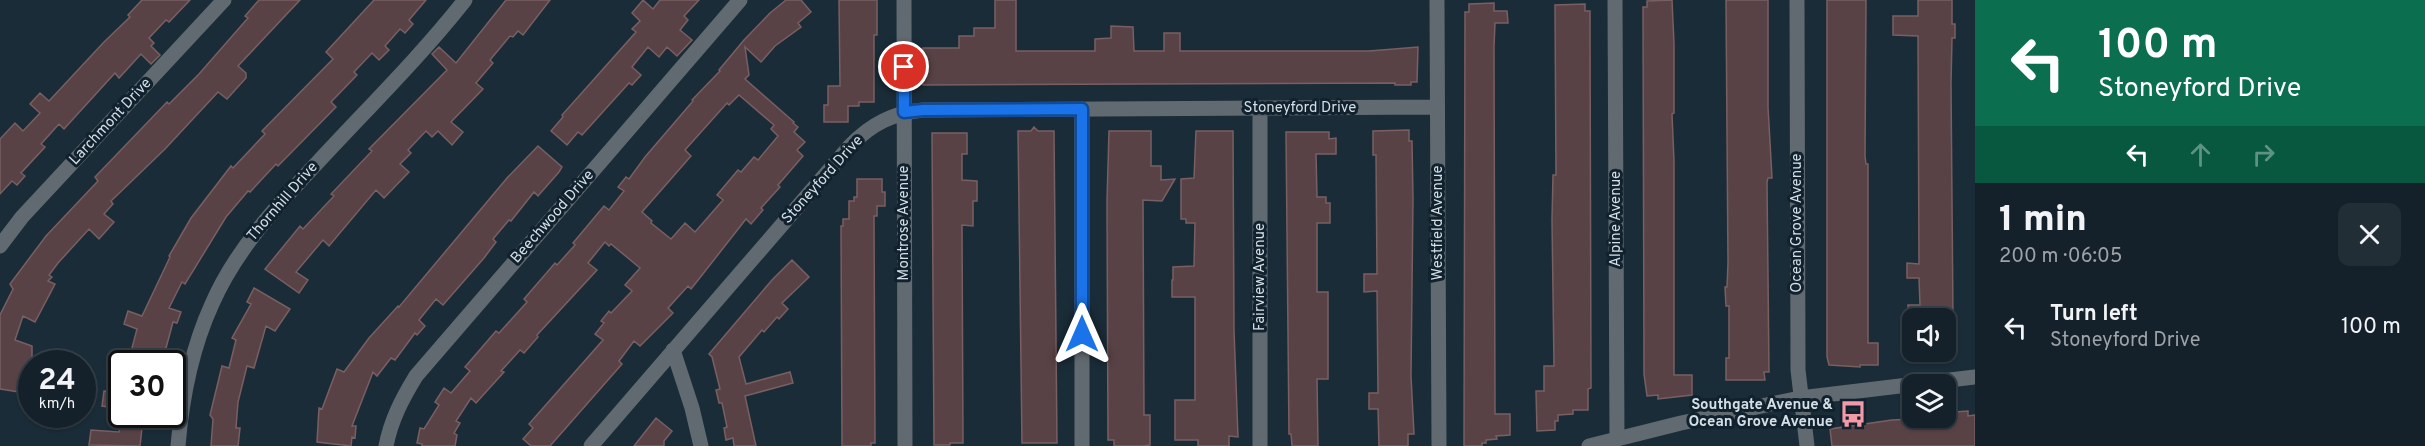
<!DOCTYPE html>
<meta charset="utf-8">
<style>
:root{--surface:#14212a;--page:#212e36;--text:#f1f3f6;--muted:#9da3a8;--line:#333e47}
body{margin:0;font-family:Overpass,sans-serif;background:var(--page);color:var(--text);height:100vh;display:flex;flex-direction:column;font-size:22px;white-space:nowrap}
*{box-sizing:border-box;margin:0}
p{font-size:20px;color:var(--muted)}
.icon{flex:none;width:33px;height:33px;fill:none;stroke:currentColor;stroke-width:2;stroke-linecap:round;stroke-linejoin:round}
.map{position:relative;flex:1;overflow:hidden}
.details{display:flex;flex-direction:column;background:var(--surface);width:450px}
.details>*{flex:none}
.top-card{background:#0b6e4f;color:#fff;overflow:hidden}
.tools{position:absolute;left:1902px;top:308px;display:grid;gap:12px}
.tools a{display:grid;place-items:center;width:54px;height:54px;border-radius:12px;background:var(--surface);box-shadow:0 2px 4px #0004,0 0 0 2px var(--line);font-size:30px}
.speed{position:absolute;left:18px;top:350px;display:flex;gap:12px;font-size:30px;font-weight:700;text-align:center}
.speed>*{display:grid;place-content:center;width:78px;height:78px;border-radius:50%;background:var(--surface);box-shadow:0 2px 4px #0004,0 0 0 2px var(--line);line-height:1}
.speed small{font-size:15px;font-weight:400}
.speed .limit{border:3px solid #111;border-radius:9px;background:#fff;color:#111}
.pin{position:absolute;display:grid;place-items:center;width:51px;height:51px;color:#fff;margin:-26px;border:3px solid #fff;border-radius:50%;box-shadow:0 2px 6px #0007}
.me{position:absolute;width:66px;margin:-33px;rotate:0deg;stroke-linejoin:round;filter:drop-shadow(0 0 4px #0008)}
.turn{display:flex;align-items:center;gap:21px;height:126px;padding:0 24px;font-size:27px}
.turn .icon{width:78px;height:78px;stroke-width:2.5}
.turn b{display:block;font-size:42px;line-height:51px}
.lanes{display:flex;align-items:center;height:57px;padding:0 24px;background:#0003;justify-content:center;gap:30px;direction:ltr}
.lanes .off{opacity:.35}
.round{display:grid;place-items:center;flex:none;width:63px;height:63px;border-radius:12px;background:var(--page)}
.head{display:flex;align-items:center;justify-content:space-between;height:102px;padding:0 24px}
h1{font-size:36px;font-weight:800;line-height:45px}
ul{padding:0;list-style:none}
li{display:flex;align-items:center;gap:18px;height:84px;padding:0 24px}
li div{flex:1}
li b{display:block;font-size:22px}
li em{font-style:normal}
main{display:flex;flex:1;min-height:0}
.map>svg:first-child{display:block}
.building{fill:#594245;stroke:#785f62;stroke-width:1.5;fill-rule:evenodd}
.lines{fill:none;stroke-linecap:round;stroke-linejoin:round}
.minor{stroke:#626a71;stroke-width:15}
.route-casing{stroke:#114b97;stroke-width:15}
.route{stroke:#1a73e8;stroke-width:10}
.labels{text-anchor:middle;dominant-baseline:central;stroke-width:6;stroke-linejoin:round;paint-order:stroke}
.street-label{font-size:15px;fill:#d3dee6;stroke:#11222e}
.poi-label{font-size:15px;font-weight:bold;fill:#d3dee6;stroke:#11222e;text-anchor:end}
</style>
<main>
<div class="map">
<svg width="1975" height="446" viewBox="0 0 1975 446">
<rect width="100%" height="100%" fill="#1a2c38"/>
<path class="building" d="M142 0H190L169 22 166 20 149 38 154 43 151 46 160 55 151 64 141 54 119 78 115 73 64 129 59 124 41 144 45 147 21 173 25 176 17 185 12 181 0 194V139L15 123 23 131 40 113 30 104 40 93 49 101 104 42 130 17 128 15Z
M259 0H300L238 66 246 73V78L227 99 218 92 165 149 111 201 113 204 104 214 114 222 99 239 89 229 58 263 49 275 52 277 48 281 55 284 35 322 23 316 15 340 32 346V394L0 389V315L13 289 10 284 46 236 98 181 95 177 167 102 169 104 199 74 248 18 245 16Z
M374 0H426L409 20 413 24 405 33 400 29 385 46 389 50 379 60 372 53 354 72 357 75 331 102 336 107 278 166 276 164 250 192 248 191 226 217 185 284 182 282 169 308 181 312 177 323 173 322 162 363H128L137 329 124 324 128 311 142 316 170 257 169 256 191 218 231 166 233 168 265 134 262 131 333 59 326 52Z
M506 0H550L523 35 518 31 513 37 510 36 490 60 493 63 476 83 483 89 451 122 463 132 452 145 438 131 432 137 426 131 408 150 411 153 400 164 409 172 384 198 376 190 329 246 323 240 296 272 308 280 299 293 265 269 300 226 303 229 334 196 331 194 372 151 369 149 447 70 432 54 439 47 456 63Z
M643 0 653 9 660 0H699L684 16 688 20 680 30 692 40 677 56 667 47 659 57 648 47 632 67 641 75 632 85 629 83 582 135 578 132 567 145 551 131 563 117 562 115 636 32 632 29 640 21 632 13Z
M786 0H801L811 12 798 23 801 27 775 46 761 62 745 47 749 75 745 79 794 122 793 123 798 127 794 132 805 142 797 150 803 156 778 185 780 187 761 208 763 210 751 224 746 219 695 284 691 289 688 286 668 308 673 313 640 346 634 341 619 361 622 364 550 446H531L523 439 533 428 529 424 603 340 595 334 604 323 601 321 609 311 611 313 632 291 625 285 640 268 611 244 609 246 605 242 588 263 597 270 537 335 538 337 524 353 520 350 501 371 504 372 476 403 471 398 456 421 460 423 454 433 457 435 455 446H422V444L417 443 420 428 424 429 439 405 435 402 444 388 451 393 470 371 465 367 496 331 499 333 527 302 524 299 555 263 557 265 575 245 573 243 604 206 609 210 624 191 618 187 626 177 629 179 645 157 693 101 692 100 720 71 719 70 744 40 770 13ZM739 95 774 125 771 129 778 136 758 160 754 157 741 172 738 170 717 195 723 200 695 232 685 223 671 239 651 223 652 221 642 212 691 156 685 150 727 103 729 105Z
M839 0H877V35H874V102H859V106H848V122H824V105H828V86H840Z
M995 0H1016V51H1095V39L1111 38V26L1133 27 1134 51H1164V33H1180V51H1369L1418 47 1417 82H1411V85H1395V83L923 85V48H959V36H974V28H995Z
M1672 0 1674 44V113L1672 114 1674 161V375H1692V395L1658 399V395L1647 396 1644 374 1643 7H1647V1Z
M1726 0H1768V107L1772 178H1768L1767 182 1769 372H1764L1765 380H1726V358H1729V306H1726L1725 287H1727L1728 263Z
M1827 0H1866L1865 156 1866 164H1868V343H1878V365H1860V367L1829 365 1827 357Z
M1918 0H1952V24H1955V38H1952L1951 84 1953 318H1908V305H1920L1919 278H1907V263L1919 264 1918 36 1893 35V16H1918Z
M1494 3V11H1507L1508 23H1495L1494 47 1495 414H1510V435L1496 436 1497 439 1486 440V443H1482V446H1464L1465 12H1469V4Z
M1585 4V11H1590V25L1591 388 1588 389V410H1573V414L1558 415V421H1555V430L1537 431 1536 391H1544V366H1554L1552 220 1553 175H1556L1555 5Z
M1034 127 1038 131H1054L1057 443H1022L1018 131H1031Z
M1409 130V141H1412L1413 199 1411 376 1414 434H1408V446H1379L1378 409H1369V393H1378L1377 291 1364 292V274H1377L1376 155H1373V131Z
M1109 131H1151V166H1161V180L1175 179 1162 201 1143 200 1144 415H1150V445L1143 446H1114V440H1108L1107 201Z
M1196 131H1233L1234 330 1238 437 1229 436V446H1198V440H1175V400H1195V297H1172V280H1173V267L1194 266 1195 223H1186V219H1181V179L1194 178Z
M1286 132H1329V139L1336 138V154H1316L1317 197H1326V203H1330V223H1317V292H1328V379H1317L1318 446H1292L1291 434H1289Z
M932 133H967V154H962V180L977 181V201H973V226L962 225 963 443H950V445H934Z
M538 146 562 167 559 172 538 196 534 192 511 221 509 220 493 239 496 242 484 258 443 305 436 299 419 320 425 326 417 335 415 333 395 360 391 358 377 376 373 372 352 426H356L355 438 352 437 351 446 317 442 319 408 322 409 337 369 344 372 369 338 398 306 399 307 507 178Z
M857 179H882V192H885V206H877V216H874L875 443H871V446H842L841 226H843V219H849V201H854V197H857Z
M792 260 809 277 782 303 788 309 779 319 777 317 764 332 762 330 739 357 746 384 790 372 793 383 745 396 756 446H734L733 438 726 440 724 428 727 427 722 403H719L716 390 720 389 712 357 709 354 772 280Z
M254 288 290 309 275 331 266 326 254 368 247 366 238 402 236 428H240L238 446H211L213 419 210 415 222 366 229 368 236 340 232 338 251 304 247 302Z
M104 391 122 393V409L102 406Z
M1968 411V416L1975 415V446H1832L1830 429 1892 420 1954 417V412Z
M121 413 153 416 152 429 142 428 140 446 89 445 91 430 119 432Z
M656 418 672 431 664 441V446H634Z"/>
<g class="lines">
<path class="minor" d="M904 0 905 446
M1437 0 1439 446
M1615 0 1617 439
M1797 0 1798 370 1807 446
M1082 109V446
M0 246 22 217 224 0
M673 350 692 408 701 446
M178 446C182 397 191 350 212 304 236 249 277 206 318 162 367 109 420 57 465 0
M386 446C391 420 402 399 416 376L740 0
M591 446 850 146C871 124 893 113 923 110L1437 107
M1260 446V108
M1589 446 1681 423 1800 398 1975 377"/>
</g>
<g class="lines">
<defs>
<path id="route" d="M904 67V112L923 110 1082 109V334"/>
</defs>
<use href="#route" class="route-casing"/>
<use href="#route" class="route"/>
</g>
<defs>
<symbol id="bus-bare" viewBox="-9 -9 18 18"><path d="M-5-6H5V4H4V6H2V4H-2V6H-4V4H-5ZM-3.5-4V0h7V-4ZM-3.5 1.2v1.5H-2V1.2ZM2 1.2v1.5H3.5V1.2Z" fill="#f39aa8" stroke="#11222e" stroke-width="2.5" paint-order="stroke"/></symbol>
</defs>
<g fill-rule="evenodd">
<use href="#bus-bare" x="1834" y="395" width="38" height="38"/>
</g>
<g class="labels">
<g class="street-label">
<text x="1300" y="108">Stoneyford Drive</text>
<text transform="translate(111 122) rotate(-47)">Larchmont Drive</text>
<text transform="translate(823 180) rotate(-48)">Stoneyford Drive</text>
<text transform="translate(283 202) rotate(-49)">Thornhill Drive</text>
<text transform="translate(553 217) rotate(-49)">Beechwood Drive</text>
<text transform="translate(1616 219) rotate(-90)">Alpine Avenue</text>
<text transform="translate(904 223) rotate(-90)">Montrose Avenue</text>
<text transform="translate(1438 223) rotate(-90)">Westfield Avenue</text>
<text transform="translate(1797 223) rotate(-90)">Ocean Grove Avenue</text>
<text transform="translate(1260 277) rotate(-90)">Fairview Avenue</text>
</g>
<g class="poi-label">
<text x="1833" y="405">Southgate Avenue &amp;<tspan x="1833" dy="17">Ocean Grove Avenue</tspan></text>
</g>
</g>
</svg>
<div class="tools">
<a><svg class="icon" aria-label="sound" viewBox="0 0 24 24"><path d="M4 9h4l5-4v14l-5-4H4zM17 9q2 3 0 6"/></svg></a>
<a><svg class="icon" aria-label="layers" viewBox="0 0 24 24"><path d="M12 4l9 5-9 5-9-5zM3 14l9 5 9-5"/></svg></a>
</div>
<div class="speed"><div>24<small>km/h</small></div><div class="limit">30</div></div>
<div class="pin" style="left:904px;top:67px;background:#d93025"><svg class="icon" aria-label="arrive" viewBox="0 0 24 24"><path d="M6 21V4h12l-3 4 3 4H6"/></svg></div>
<svg class="me" style="left:1082px;top:334px" viewBox="-20 -20 40 40"><path d="M0-17L14 15 0 8-14 15z" fill="#1a73e8" stroke="#fff" stroke-width="4"/></svg>
</div>
<section class="details">
<div class="top-card">
<div class="turn"><svg class="icon" aria-label="left" viewBox="0 0 24 24"><path d="M17 20v-9H6M10 6l-5 5 5 5"/></svg><div><b>100 m</b>Stoneyford Drive</div></div>
<div class="lanes"><svg class="icon" aria-label="left" viewBox="0 0 24 24"><path d="M17 20v-9H6M10 6l-5 5 5 5"/></svg><svg class="icon off" aria-label="ahead" viewBox="0 0 24 24"><path d="M12 20V5M6 11l6-6 6 6"/></svg><svg class="icon off" aria-label="right" viewBox="0 0 24 24"><path d="M7 20v-9h11M14 6l5 5-5 5"/></svg></div>
</div>
<div class="head"><div><h1>1 min</h1><p>200 m · 06:05</p></div><a class="round"><svg class="icon" aria-label="close" viewBox="0 0 24 24"><path d="M6 6l12 12M18 6L6 18"/></svg></a></div>
<ul>
<li><svg class="icon" aria-label="left" viewBox="0 0 24 24"><path d="M17 20v-9H6M10 6l-5 5 5 5"/></svg><div><b>Turn left</b><p>Stoneyford Drive</p></div><em>100 m</em></li>
</ul>
</section>
</main>
